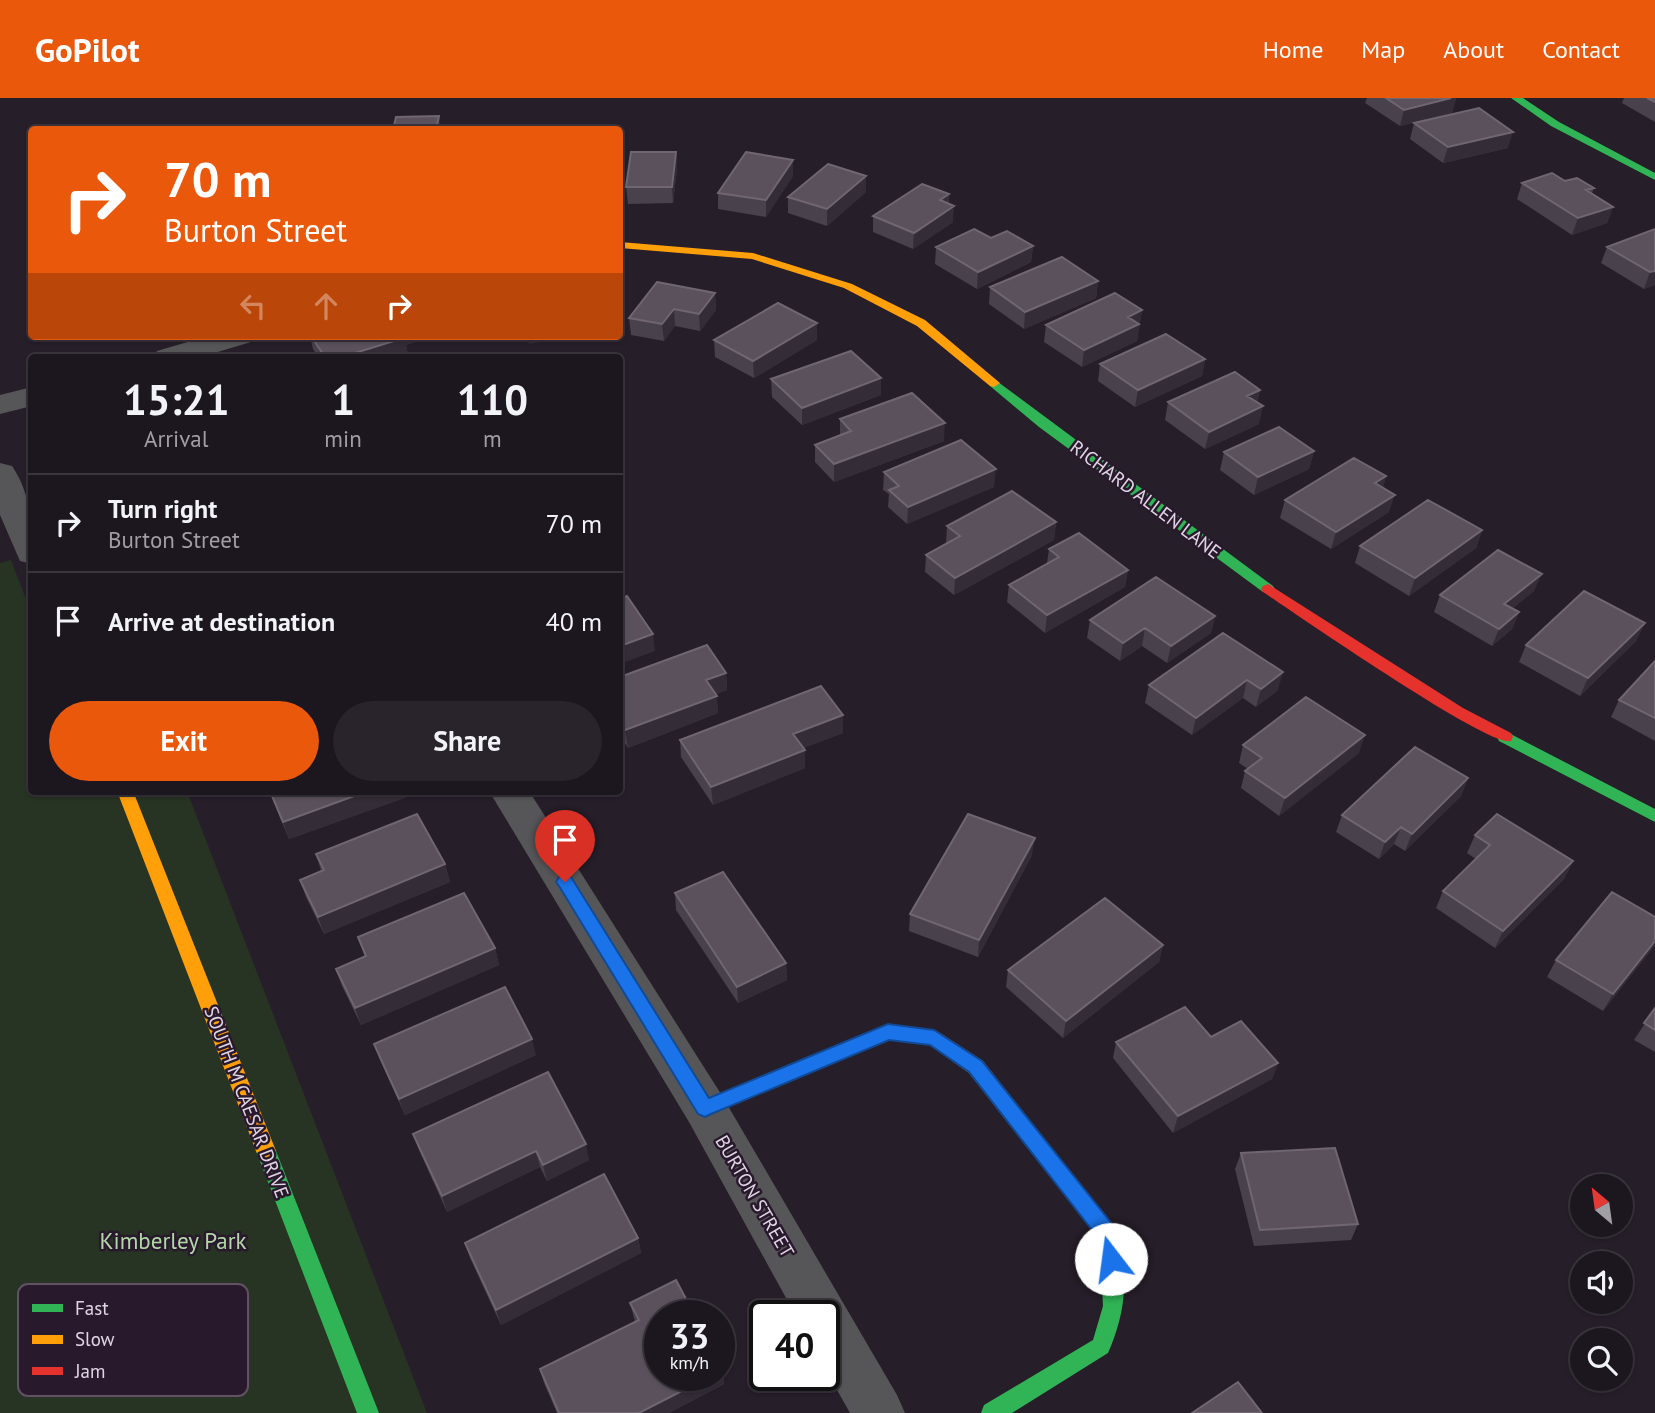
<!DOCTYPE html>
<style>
:root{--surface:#1c161f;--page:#29232c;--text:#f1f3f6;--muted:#a09fa4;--line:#3a353d;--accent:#ea580c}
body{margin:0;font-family:"PT Sans",sans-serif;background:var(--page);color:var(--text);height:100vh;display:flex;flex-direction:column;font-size:26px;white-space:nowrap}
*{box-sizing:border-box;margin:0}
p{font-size:23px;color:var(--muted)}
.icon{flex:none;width:38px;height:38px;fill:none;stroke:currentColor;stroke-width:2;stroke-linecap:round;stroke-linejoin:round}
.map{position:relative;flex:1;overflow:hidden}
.side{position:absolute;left:28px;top:256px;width:595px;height:441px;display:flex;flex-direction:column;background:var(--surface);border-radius:7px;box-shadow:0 2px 5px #0004,0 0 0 2px var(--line)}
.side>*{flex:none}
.guide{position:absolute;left:28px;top:28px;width:595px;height:214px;border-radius:7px;box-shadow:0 2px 5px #0004,0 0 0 2px var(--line);background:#ea580c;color:#fff;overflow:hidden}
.needle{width:46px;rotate:331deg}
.controls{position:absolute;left:1570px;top:1076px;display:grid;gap:14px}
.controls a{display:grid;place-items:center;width:63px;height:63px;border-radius:50%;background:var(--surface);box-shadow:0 2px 5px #0004,0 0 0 2px var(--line);font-size:35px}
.speed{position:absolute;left:644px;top:1202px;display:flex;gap:14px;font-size:35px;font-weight:700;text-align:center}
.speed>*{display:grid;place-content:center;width:91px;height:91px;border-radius:50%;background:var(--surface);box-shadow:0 2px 5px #0004,0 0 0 2px var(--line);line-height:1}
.speed small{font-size:18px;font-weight:400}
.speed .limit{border:4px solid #111;border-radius:10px;background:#fff;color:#111}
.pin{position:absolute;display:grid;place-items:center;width:60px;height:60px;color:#fff;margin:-72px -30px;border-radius:50% 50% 50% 0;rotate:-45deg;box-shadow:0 0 7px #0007}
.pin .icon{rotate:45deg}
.me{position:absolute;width:77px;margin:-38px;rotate:345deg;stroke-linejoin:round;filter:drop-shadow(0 0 5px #0008)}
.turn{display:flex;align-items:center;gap:24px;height:147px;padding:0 21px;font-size:32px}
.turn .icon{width:91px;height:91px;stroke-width:2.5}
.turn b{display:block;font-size:49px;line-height:60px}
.lanes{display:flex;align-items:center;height:66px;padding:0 21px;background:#0003;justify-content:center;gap:35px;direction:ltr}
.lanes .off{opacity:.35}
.eta{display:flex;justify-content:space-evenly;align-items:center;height:119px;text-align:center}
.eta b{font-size:42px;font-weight:600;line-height:49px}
.cta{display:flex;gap:14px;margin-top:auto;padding:14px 21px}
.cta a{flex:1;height:80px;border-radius:42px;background:var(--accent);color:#fff;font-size:28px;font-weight:600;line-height:80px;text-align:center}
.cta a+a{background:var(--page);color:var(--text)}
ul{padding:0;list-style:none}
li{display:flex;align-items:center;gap:21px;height:98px;padding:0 21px;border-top:2px solid var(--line)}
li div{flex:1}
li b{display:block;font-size:26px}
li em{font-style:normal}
header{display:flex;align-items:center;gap:42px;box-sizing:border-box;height:98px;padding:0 35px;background:var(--accent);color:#fff}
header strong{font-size:33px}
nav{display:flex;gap:38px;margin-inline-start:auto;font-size:24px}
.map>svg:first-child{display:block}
.green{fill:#273323}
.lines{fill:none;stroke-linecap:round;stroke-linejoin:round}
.street{fill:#565658;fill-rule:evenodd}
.fast{fill:#30b455;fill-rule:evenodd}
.slow{fill:#ff9f0a;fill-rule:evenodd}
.jam{fill:#e5322d;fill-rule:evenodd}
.wall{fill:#49414b}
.shaded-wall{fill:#342c37}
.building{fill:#5a515c;stroke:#6f6671;stroke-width:2}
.route{fill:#1a73e8;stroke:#114b97;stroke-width:2}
.labels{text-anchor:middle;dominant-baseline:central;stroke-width:5;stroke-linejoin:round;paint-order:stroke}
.street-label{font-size:19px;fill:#e0d5e3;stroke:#29192d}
.near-park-label{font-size:23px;fill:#b2d8a7;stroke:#29192d}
.key{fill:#29192d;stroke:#605164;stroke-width:2}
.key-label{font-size:19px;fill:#e0d5e3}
</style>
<header>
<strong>GoPilot</strong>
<nav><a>Home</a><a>Map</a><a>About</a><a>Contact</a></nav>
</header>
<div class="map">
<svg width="1655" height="1315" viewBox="0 0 1655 1315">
<rect width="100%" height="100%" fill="#261e29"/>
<path class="green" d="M11 462 31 514 32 693H187L427 1315H0V465Z"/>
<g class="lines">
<path class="street" d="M208 238H256L251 244 201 259H153L157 253Z
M32 289V308L0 316V297Z
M0 365 12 368C33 400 32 429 32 466L20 463 0 417Z
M489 693H529L721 996 897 1297 905 1315H850L824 1269V1218H796L689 1024Z"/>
<path class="fast" d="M1511 0H1523L1559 24 1655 75V82L1551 28Z
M994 281 1273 488 1275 491 1273 494H1263L1039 329 990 288V282Z
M1505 633 1655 711V724L1499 643 1497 639 1499 635Z
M266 1044 273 1047 276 1053 379 1315H357L256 1053 259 1047Z
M1111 1157 1118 1159C1131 1188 1120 1228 1108 1255L1012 1315H981L984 1307 1093 1242 1103 1208 1101 1166 1104 1159Z"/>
<path class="slow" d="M620 144 753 155 852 186 925 222 1000 285 994 289 990 288 917 228 844 190 752 161 620 150Z
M117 693H133L276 1053 273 1059 266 1062 259 1059 256 1053Z
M888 926 940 935 983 963 1116 1132 1121 1166 1118 1173 1111 1175 1104 1173 1099 1141 969 975 930 947 889 942 705 1018 698 1016 696 1010 698 1004Z"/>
<path class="jam" d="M1268 486 1463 610 1511 635 1513 639 1511 643C1489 650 1295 515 1263 494L1261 491 1263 488Z"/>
</g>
<path class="wall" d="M1367 0H1456L1452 15 1400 28 1365 5Z
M1624 0H1655V24L1622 5Z
M1414 25 1508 50 1443 65 1410 41Z
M676 54 677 70 673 105 628 106 626 89Z
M793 78 766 119 718 111V95Z
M866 78V94L827 128 788 115V99Z
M1565 83 1594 90 1592 95 1613 109 1607 125 1572 137 1517 101 1522 85Z
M949 96V106L953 124 913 151 873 134V118Z
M1655 131V187L1644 191 1601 165 1607 149Z
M991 140 1033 148 1031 164 977 191 935 166 936 149Z
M1098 183 1096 200 1024 231 989 206 990 189Z
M715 195 716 212 700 233 675 228 664 243 631 237 629 220Z
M1142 212 1137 243 1082 269 1044 244 1046 227Z
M310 238H417L418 243 406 247 408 257 402 259H318L313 251Z
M714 242H817L754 280 715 259Z
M1205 261 1202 278 1135 309 1098 283 1100 266Z
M771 281 881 297 802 327 772 299Z
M1260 292 1257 305 1259 326 1205 351 1165 322 1168 304Z
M840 321 944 343 834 384 815 364V347L840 337Z
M1314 353 1309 371 1254 397 1220 372 1224 354Z
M884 374 994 389 907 426 888 409 889 396 883 392Z
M1386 378 1383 389 1389 414 1331 451 1280 420 1285 402Z
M1056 424 1054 442 954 497 925 474 926 457 946 446 947 428Z
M1482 432 1476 450 1409 498 1355 465 1360 448Z
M1049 451 1128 472 1125 489 1045 535 1007 504 1009 487 1047 465Z
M1534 493 1513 510 1519 514 1512 531 1492 548 1434 514 1440 497Z
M1215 518 1211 535 1167 565 1142 548 1120 563 1087 540 1090 522Z
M1223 535 1278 592 1256 609 1243 600 1192 637 1145 605 1149 587Z
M1637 542 1580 598 1519 564 1526 547Z
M1655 563V643L1611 619 1619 602Z
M726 575 727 592 716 596 718 615 628 650 620 637V579Z
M843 617V635L803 650 805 670 713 707 681 659 680 642Z
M1243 647 1359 655 1279 718 1241 690 1245 673 1248 671 1239 665Z
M1468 680 1461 698 1405 753 1394 746 1379 761 1336 734 1342 717Z
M269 693H405L407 699 289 741Z
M1475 737 1573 763 1564 781 1495 850 1436 810 1443 793 1476 761 1467 755Z
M316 756 445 766 450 784 324 836 306 799 300 782 321 773Z
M1032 757 978 859 909 833 910 816Z
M675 795 786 865 787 882 738 905 676 812Z
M358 839 495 850 499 867 361 927 342 888 336 871 365 859Z
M1163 847 1159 864 1063 940 1006 889 1008 872Z
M1655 847 1603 913 1547 879 1556 862Z
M1655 910V954L1634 942Z
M1211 939 1278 965 1272 981 1173 1035 1113 960 1116 944Z
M374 946 536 957 405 1017 380 962Z
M413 1036 589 1062 547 1083 540 1069 447 1114 419 1052Z
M1241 1055 1358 1126 1351 1142 1254 1148 1235 1071Z
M638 1140 641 1155 501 1227 470 1160 465 1145Z
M630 1205 723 1272 724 1286 669 1315H557L544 1285 540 1271 635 1224Z"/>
<path class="shaded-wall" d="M1451 0H1456L1452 15 1400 28 1404 12Z
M439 18 441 32H436Z
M1513 34 1508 50 1443 65 1448 49Z
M676 54 677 70 673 105 672 89Z
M793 62V78L766 119V102Z
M866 78V94L827 128V111Z
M949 96 948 111 954 108 953 124 913 151 914 135 940 102Z
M1613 109 1607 125 1572 137 1578 120Z
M1033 148 1031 164 977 191 978 174Z
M1655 173V187L1644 191 1650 174Z
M1098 183 1096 200 1024 231 1025 214Z
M715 195 716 212 700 233 699 216Z
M674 211 675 228 664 243 662 226Z
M1142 212 1137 243 1082 269 1084 252 1128 219Z
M817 225V242L754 280 753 263Z
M399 238H417L418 243 406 247 408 257 402 259H342Z
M527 238H576L529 246Z
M1205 261 1202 278 1135 309 1138 292Z
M881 280V297L802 327V310Z
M1260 292 1256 309 1247 298Z
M1263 308 1259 326 1205 351 1209 334Z
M945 325 944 343 834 384V366Z
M1314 353 1309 371 1254 397 1258 379Z
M996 371 994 389 907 426 908 409Z
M1386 378 1381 396 1375 385Z
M1395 397 1389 414 1331 451 1336 434Z
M1056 424 1054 442 954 497 955 480Z
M1482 432 1476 450 1409 498 1415 480Z
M1128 472 1125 489 1045 535 1047 517Z
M1542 476 1534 493 1498 523 1504 506Z
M1519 514 1512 531 1492 548 1499 531Z
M1215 518 1211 535 1167 565 1171 548Z
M1645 525 1637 542 1580 598 1588 580Z
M1145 530 1142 548 1120 563 1123 545Z
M653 536 655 553 620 566V548Z
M1283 574 1278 592 1256 609 1261 591Z
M726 575 727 592 707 600 706 582Z
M1247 582 1243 600 1192 637 1196 620Z
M717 598 718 615 628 650 625 632Z
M843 617V635L794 654 793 636Z
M1365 637 1359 655 1279 718 1285 700Z
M805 652V670L713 707 711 689Z
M1468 680 1461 698 1405 753 1412 736Z
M368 693H405L407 699 289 741 283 724Z
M1401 729 1394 746 1379 761 1385 744Z
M1035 740 1032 757 978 859 979 842Z
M1573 763 1564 781 1495 850 1503 833Z
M445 766 450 784 324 836 318 819Z
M1655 843V847L1603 913 1613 896Z
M1163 847 1159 864 1063 940 1066 923Z
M495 850 499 867 361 927 355 910Z
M786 865 787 882 738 905 737 889Z
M532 941 536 957 405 1017 399 1001Z
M1278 965 1272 981 1173 1035 1178 1018Z
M586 1046 589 1062 547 1083 543 1067Z
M536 1053 540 1069 447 1114 442 1098Z
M638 1140 641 1155 501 1227 496 1212Z
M723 1272 724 1286 669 1315H639L711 1278H719V1273Z"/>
<path class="building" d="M1386 0H1451L1404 12Z
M1647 0H1655V4Z
M1479 10 1513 34 1448 49 1414 25Z
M439 18 436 32H393L396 19Z
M326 27 328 32H308Z
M631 54H676L672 89H626Z
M746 54 793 62 766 102 718 95Z
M828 66 866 78 827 111 788 99Z
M1552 75 1565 83 1577 80 1594 90 1586 92 1613 109 1578 120 1522 85Z
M922 86 949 96 940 102 954 108 914 135 873 118Z
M974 131 991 140 1007 133 1033 148 978 174 936 149Z
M1655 131V173L1650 174 1607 149Z
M1062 159 1098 183 1025 214 990 189Z
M657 184 715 195 699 216 674 211 662 226 629 220Z
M1115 195 1142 212 1128 219 1139 226 1084 252 1046 227Z
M778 205 817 225 753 263 714 242Z
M1166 236 1205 261 1138 292 1100 266Z
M311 238H403L404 240 342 259H325Z
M851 253 881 280 802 310 771 281Z
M1235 274 1260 292 1247 298 1263 308 1209 334 1168 304Z
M912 295 945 325 834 366 815 347 851 333 840 321Z
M1279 329 1314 353 1258 379 1224 354Z
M961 342 996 371 908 409 889 392 899 388 884 374Z
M1354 360 1386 378 1375 385 1395 397 1336 434 1285 402Z
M1012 393 1056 424 955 480 926 457 960 438 947 428Z
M1428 402 1482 432 1415 480 1360 448Z
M1079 435 1128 472 1047 517 1009 487 1059 459 1049 451Z
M1498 452 1542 476 1504 506 1519 514 1499 531 1440 497Z
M1156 479 1215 518 1171 548 1145 530 1123 545 1090 522Z
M1584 493 1645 525 1588 580 1526 547Z
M627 498 653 536 620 548V501Z
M1223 535 1283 574 1261 591 1247 582 1196 620 1149 587Z
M707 547 726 575 706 582 717 598 625 632 620 623V579Z
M1655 563V620L1619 602Z
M821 588 843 617 793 636 805 652 711 689 680 642Z
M1306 599 1365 637 1285 700 1245 673 1262 660 1243 647Z
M1415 649 1468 680 1412 736 1401 729 1385 744 1342 717Z
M270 693H368L283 724Z
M417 716 445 766 318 819 300 782 324 772 316 756Z
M968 716 1035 740 979 842 910 816Z
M1497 716 1573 763 1503 833 1443 793 1490 747 1475 737Z
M723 774 786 865 737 889 675 795Z
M1612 794 1655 819V843L1613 896 1556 862Z
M464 795 495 850 355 910 336 871 366 858 358 839Z
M1105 800 1163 847 1066 923 1008 872Z
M505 889 532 941 399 1001 374 946Z
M1185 909 1211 939 1241 923 1278 965 1178 1018 1116 944Z
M1655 910V932L1644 925Z
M548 974 586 1046 543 1067 536 1053 442 1098 413 1036Z
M1335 1050 1358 1126 1260 1132 1241 1055Z
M604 1076 638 1140 496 1212 465 1145Z
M676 1182 695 1218H660V1278H711L639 1315H559L540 1271 639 1222 630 1205Z
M1238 1284 1262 1315H1192Z"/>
<path class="route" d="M565 777 571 779 709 1000 888 926 934 932 982 963 1116 1131 1121 1161 1118 1168 1111 1171 1103 1168 1099 1141 969 974 930 947 889 942 711 1016 705 1019 698 1016 559 788 556 784 559 779Z"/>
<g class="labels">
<g class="street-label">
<text transform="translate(1146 401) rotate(37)">RICHARD ALLEN LANE</text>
<text transform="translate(247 1004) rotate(69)">SOUTH M CAESAR DRIVE</text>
<text transform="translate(755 1098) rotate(60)">BURTON STREET</text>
</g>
<g class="near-park-label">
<text x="173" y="1142">Kimberley Park</text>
</g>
</g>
<rect x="18" y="1186" width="230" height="112" rx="10" class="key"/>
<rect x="32" y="1206" width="31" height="8" fill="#30b455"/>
<rect x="32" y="1237" width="31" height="9" fill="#ff9f0a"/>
<rect x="32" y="1269" width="31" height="8" fill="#e5322d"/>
<g class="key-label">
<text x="75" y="1217">Fast</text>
<text x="75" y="1248">Slow</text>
<text x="75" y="1280">Jam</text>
</g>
</svg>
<div class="controls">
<a><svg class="needle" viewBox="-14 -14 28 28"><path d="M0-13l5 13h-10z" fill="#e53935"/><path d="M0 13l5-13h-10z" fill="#a09fa4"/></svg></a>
<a><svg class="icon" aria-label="sound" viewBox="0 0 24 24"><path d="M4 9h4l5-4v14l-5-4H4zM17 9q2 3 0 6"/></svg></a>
<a><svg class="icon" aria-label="search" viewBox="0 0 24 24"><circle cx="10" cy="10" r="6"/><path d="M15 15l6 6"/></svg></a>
</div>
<div class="speed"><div>33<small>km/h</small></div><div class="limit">40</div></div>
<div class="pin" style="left:565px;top:784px;background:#d93025"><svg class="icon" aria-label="arrive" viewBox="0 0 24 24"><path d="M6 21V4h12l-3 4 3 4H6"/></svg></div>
<svg class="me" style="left:1111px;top:1161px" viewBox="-20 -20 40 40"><circle r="19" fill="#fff"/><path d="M0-13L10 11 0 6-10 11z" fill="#1a73e8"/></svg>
<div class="guide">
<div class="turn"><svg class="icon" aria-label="right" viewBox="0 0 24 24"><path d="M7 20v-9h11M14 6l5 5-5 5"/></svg><div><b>70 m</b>Burton Street</div></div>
<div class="lanes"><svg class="icon off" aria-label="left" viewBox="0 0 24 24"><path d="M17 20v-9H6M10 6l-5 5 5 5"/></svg><svg class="icon off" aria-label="ahead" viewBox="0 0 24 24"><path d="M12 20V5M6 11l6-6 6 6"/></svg><svg class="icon" aria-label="right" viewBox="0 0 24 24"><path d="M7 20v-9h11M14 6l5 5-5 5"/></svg></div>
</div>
<section class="side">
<div class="eta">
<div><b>15:21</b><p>Arrival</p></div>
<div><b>1</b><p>min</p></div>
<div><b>110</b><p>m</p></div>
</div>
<ul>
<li><svg class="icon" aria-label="right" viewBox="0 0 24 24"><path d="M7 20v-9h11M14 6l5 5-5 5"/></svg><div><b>Turn right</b><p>Burton Street</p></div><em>70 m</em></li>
<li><svg class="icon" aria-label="arrive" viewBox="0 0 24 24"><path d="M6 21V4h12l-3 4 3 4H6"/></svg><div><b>Arrive at destination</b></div><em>40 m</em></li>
</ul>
<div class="cta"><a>Exit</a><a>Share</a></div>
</section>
</div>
